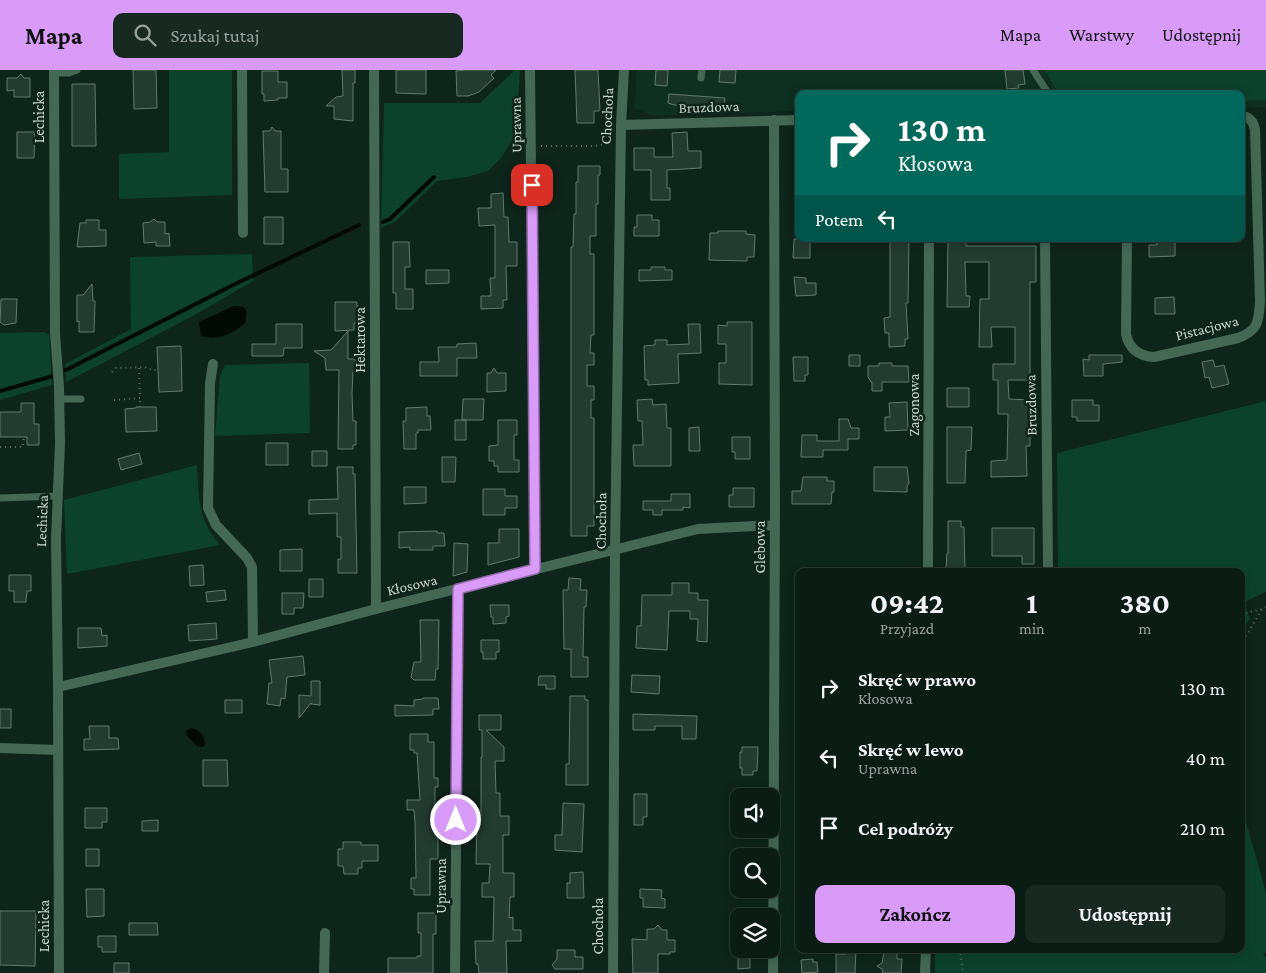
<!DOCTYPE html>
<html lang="pl">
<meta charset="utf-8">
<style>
:root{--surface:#0a1c14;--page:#182922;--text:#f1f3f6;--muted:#99a1a0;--line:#2a3a34;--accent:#d89bf8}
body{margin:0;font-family:"Crimson Pro",serif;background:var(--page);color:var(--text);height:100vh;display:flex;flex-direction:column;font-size:19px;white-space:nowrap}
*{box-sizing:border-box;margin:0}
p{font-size:16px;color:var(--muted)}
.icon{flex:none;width:28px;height:28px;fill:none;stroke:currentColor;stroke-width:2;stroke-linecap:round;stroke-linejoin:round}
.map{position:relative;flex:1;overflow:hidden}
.side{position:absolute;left:795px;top:498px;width:450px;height:385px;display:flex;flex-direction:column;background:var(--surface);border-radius:10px;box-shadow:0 2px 12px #0003,0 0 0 1px var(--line)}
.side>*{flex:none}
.guide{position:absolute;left:795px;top:20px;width:450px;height:152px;border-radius:10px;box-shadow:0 2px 12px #0003,0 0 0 1px var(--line);background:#00695c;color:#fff;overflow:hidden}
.controls{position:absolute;left:730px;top:718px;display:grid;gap:10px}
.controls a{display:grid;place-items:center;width:50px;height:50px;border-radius:10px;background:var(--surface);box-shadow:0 2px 12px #0003,0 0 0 1px var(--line);font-size:25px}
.pin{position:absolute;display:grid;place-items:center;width:42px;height:42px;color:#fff;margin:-21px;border-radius:10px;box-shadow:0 2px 8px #0006}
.me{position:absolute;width:55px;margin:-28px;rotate:0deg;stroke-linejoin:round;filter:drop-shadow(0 0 4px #0008)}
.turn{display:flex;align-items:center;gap:18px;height:105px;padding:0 20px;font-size:22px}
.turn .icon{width:65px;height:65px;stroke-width:2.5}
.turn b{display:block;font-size:35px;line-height:42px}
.then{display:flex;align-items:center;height:48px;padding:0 20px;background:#0003;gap:10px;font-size:19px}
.eta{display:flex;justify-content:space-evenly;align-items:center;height:85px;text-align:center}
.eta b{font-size:30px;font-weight:700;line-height:35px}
.button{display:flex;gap:10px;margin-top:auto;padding:10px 20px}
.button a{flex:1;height:58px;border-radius:10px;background:var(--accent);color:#111;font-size:20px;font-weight:700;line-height:58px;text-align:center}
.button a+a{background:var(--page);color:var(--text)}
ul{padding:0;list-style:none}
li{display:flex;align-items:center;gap:15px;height:70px;padding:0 20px}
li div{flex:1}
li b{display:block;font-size:19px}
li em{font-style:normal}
header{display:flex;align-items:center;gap:30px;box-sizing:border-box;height:70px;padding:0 25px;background:var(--accent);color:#111}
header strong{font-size:24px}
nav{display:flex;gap:28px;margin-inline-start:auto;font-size:18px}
.search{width:350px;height:45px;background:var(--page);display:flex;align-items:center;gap:12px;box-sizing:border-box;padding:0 18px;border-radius:10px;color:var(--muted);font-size:19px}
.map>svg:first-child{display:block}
.built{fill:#0f2f22}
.green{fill:#0c422d}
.water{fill:#020a06}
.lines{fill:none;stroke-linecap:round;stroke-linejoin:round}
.stream{stroke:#020a06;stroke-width:4}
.building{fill:#233b30;stroke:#617b6e}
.path{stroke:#5d7067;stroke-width:2;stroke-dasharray:1 4;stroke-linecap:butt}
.lane{stroke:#456756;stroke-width:7}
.street{stroke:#456756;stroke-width:10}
.route-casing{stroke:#8c65a1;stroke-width:12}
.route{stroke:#d89bf8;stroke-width:9}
.labels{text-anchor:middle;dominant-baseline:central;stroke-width:5;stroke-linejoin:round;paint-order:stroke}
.street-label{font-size:15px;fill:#c7d5ce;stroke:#0e251b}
</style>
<header>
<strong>Mapa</strong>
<div class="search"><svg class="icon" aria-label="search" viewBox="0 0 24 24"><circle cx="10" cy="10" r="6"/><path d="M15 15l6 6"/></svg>Szukaj tutaj</div>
<nav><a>Mapa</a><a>Warstwy</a><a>Udostępnij</a></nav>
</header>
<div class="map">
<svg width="1266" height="903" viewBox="0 0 1266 903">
<rect width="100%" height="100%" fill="#0e251b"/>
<path class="built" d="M637 0H1266V37L1241 38V24H799V41L653 46 634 38Z"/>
<path class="green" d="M169 0H232V125L119 129V84L169 82Z
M515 0H520L516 65 500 89 488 101 467 107 437 111 396 151 381 158 384 33H480Z
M1045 0H1266V30L1241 31V24H1059Z
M252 184 253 211 193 246 66 312 65 294 131 259 130 187Z
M44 262 49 265 52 315 0 330V263Z
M309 293 310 363 215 366 220 306 225 295Z
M1266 331V522L1244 532 1250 549 1241 562V501H1058L1057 383Z
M197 395C199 429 197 448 220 475L67 504 64 430Z
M1241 734 1266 823V882L1263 884 1266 888V903H935V879H1241Z"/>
<path class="water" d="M234 236C249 235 247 242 245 253 233 264 217 271 201 266L199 252Z
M191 658C200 659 204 666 205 674L203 677 197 676 187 666 186 661Z"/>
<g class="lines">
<path class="stream" d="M383 152 390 149 434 107
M66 300 233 215 359 155
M0 321 53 306"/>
</g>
<path class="building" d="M133 0H156L157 38 134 39Z
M342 0H355V13H353V51L334 49V36H326L336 27 343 26Z
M396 0H426V24L396 23Z
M466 0H496L491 5 494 8 479 22 468 26H457L456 1Z
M575 0H598L600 41H594V53H577Z
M656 0H668L667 16 655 15Z
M720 0H736L735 13 719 12Z
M1005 0H1023L1025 14 1018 15 1019 18 1007 19Z
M262 1H278V12H287V28H278V30L264 31V24H262Z
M21 4 24 8H30V27H14V20L7 21V8H17Z
M72 14H95L96 76H72Z
M669 24 725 28 724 38 674 35 668 33Z
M272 57 275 61H281V99H288V122H265L263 61H270Z
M17 62H35L34 88H17Z
M687 62 688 81H701V98L667 100V118H670V130H651V100H634V78H654V87H673L672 63Z
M578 96H600V105H598V134H596V166H590V184H594V265H591L590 283H594V295H587V316H594V330H591V348H594V456H587V466H571V177H573L574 144H576V112H578Z
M503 123 504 147H508L509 172H517V196H506L507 230H503V238L481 239V226H491L490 208H495V155L479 156 478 138H491V124Z
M637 145H652V150H659V166H634V157H637Z
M264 147H283V174H264Z
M154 149 157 152H165V164L169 163 170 176H156V172L144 173 143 153 150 152Z
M86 150H99V160H106V176L77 177 80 153H86Z
M718 161H746V164L755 165 754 187H747V191L709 190 710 163H718Z
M794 169H810V188H793Z
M890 169H909L908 233H906L908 269H905V276L889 277V263H885L884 248 890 247Z
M948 169H966V176H1036V212H1030V310H1008L1009 329 1030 330V376H1026L1027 406 991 407V391L1007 390 1008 344H998V310H993V294H1015V257H991L992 277H979L980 229H989V192H965L966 226H970L969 237H947Z
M1161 169H1175V186L1149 187V175H1157V171H1161Z
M393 172H409L410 197H405V219H413V239H396V223H393Z
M651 197H665V200H672V210L639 211V200H651Z
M426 200H449V213L426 214Z
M794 207 806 208V213H816V225L796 226Z
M92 214 93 231H95L94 262H79V251L77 252V225H83Z
M1174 227 1175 244H1155V228Z
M1 229H17L16 253 4 255 0 252Z
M335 232H357V253H354V260L335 261Z
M727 252H752V315L719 314V293H726V274H718V255L727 256Z
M276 254H302V278H284L283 286H252V274H276Z
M688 254H700L701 283 678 284 679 313 648 315V310H645L644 276 655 275V270H667V275L689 274Z
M348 261V289H355V302H353L352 323 353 351H356V375H353V379H338L339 300H326L325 288 314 281 331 280Z
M476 273 477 288H457V306H420V292H439L438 277H457V274Z
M181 276 182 321 159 322 157 277Z
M849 285H860V296H849Z
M1089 285H1122V292L1103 294V306H1084L1083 289 1089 290Z
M793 287H808V305H805V311H794Z
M1213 290 1215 297 1224 295 1229 314 1212 318 1209 307 1205 308 1202 292Z
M879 293H892V296H908L909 312H882V321H872V312H871L868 307V296H879Z
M494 298 497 303H506V321L487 322V303H491Z
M947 318H969V337H947Z
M463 329H484L483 350H462Z
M652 329 653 335 666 334 667 358H671V396H634L633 375H643L642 351H638L637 330Z
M1072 330H1093V335H1099V351H1077V347H1072Z
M907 332 908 360 885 361V347H890L889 333Z
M21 333H34V354H39V375H27V367H0V342H21Z
M136 337H156L157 361 126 362 125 339 136 338Z
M427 337V346H430L431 360H418V363H416V379H404L403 351H406V338Z
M839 349H848L851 358H859V369H848V380H823V387H801L802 365H817V371H839Z
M455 350H466V370H455Z
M498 350H517V365H514V390H519V402H498V396H494V391H489V376L498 375Z
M699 357 700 381H689V358Z
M947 357H972L971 380 966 381 965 413H947Z
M732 367H750V389H735V382H732Z
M266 373H288V395H266Z
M312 381H327V396H312Z
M139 383 142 394 121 400 118 389Z
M442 387H456L455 412H442Z
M337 397H353V404H355L357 503H338V489H341V467H337V443L309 444V430L338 429Z
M874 397H907L909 413 907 416V422L874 421Z
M803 407H827V411H834V422H832L831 434H792V421H801Z
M404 417H426V433L404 434Z
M733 418H754V437H729V425H733Z
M483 419H505V426H517V438H505V445H483Z
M671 424H690V438L683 437V440H662V445H653V440H643V431H671Z
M948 451H961V457H964L965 500 946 499 947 483H948Z
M992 458H1034V494H1022V486H992Z
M499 459H519V487L488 495V473H499Z
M437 461V463H444L445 476H433V480H410V477L399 478V462Z
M454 473 468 474 467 502 453 506Z
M302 479V501H280V480Z
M203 495 204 515 190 516 189 496Z
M9 505H31V521H27L26 532H14V521H9Z
M569 508 581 509 580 520H587L586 537H584L583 587H588V607H571V579H564L563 520H568Z
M309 509H323V527H309Z
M672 513H689V523H698V530H708L707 572 697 571 698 549H690V541H669L667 580 636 578 637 556H641L642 525H672Z
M225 520 226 530 207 532 206 522Z
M282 523H304L303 538H294V544H282Z
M490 535H509V546L506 547V553L493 554V547H491Z
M420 550H439L438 599H436L435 610H414L411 607 414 592H421Z
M216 553 217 569 189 571 188 555Z
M78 558H101L102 566 107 565V576L78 578Z
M481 570H499V582H496V589H483V582H481Z
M303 586 305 605 287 607 285 629 281 628 280 636 267 634 269 613H272L269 590Z
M632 605 660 606 659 624 631 622Z
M539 606H555V619H546V615H538Z
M311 611H320V635L311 634V633L299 648V625L311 626Z
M570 626H585V630H588V715H566V694H569Z
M423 628H438L439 639H433V645L395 646V635L414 636V630L423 629Z
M225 630H242V643H225Z
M0 639H11V658H0Z
M633 644 697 646 696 669H682V656H655V660H633Z
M479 645H501V660H486L504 677V691H495L496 723H500V746H509V765H503V803H514V827H510L509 848 513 847V860H521V871H506L507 903H479L478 894H476L475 871H493L494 827H482V813H489L490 794H476L477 747H481V687H482V660H479Z
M89 656H109V668H118L119 679 84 680V669H90Z
M410 664H428V672H434V708H438V717H435V745H438V789H430V825H414V819H411V808H416L415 753 414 740H407V730H420L417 683H414V680H410Z
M742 677H758L757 701H753V705H742V698H740V682H742Z
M203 690H227L228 716H203Z
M634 724H647V747H643V755H634Z
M563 733 584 734 582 782 555 780V765H562Z
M85 738H107V752H102V758H85Z
M158 750V761H142V751Z
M343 772H361V775H378V791H362V798H358V804H344L343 796H338V779H343Z
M86 779H99V796H86Z
M583 802 584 828H567V813H570V803Z
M86 819H104V846L87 847Z
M640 819 662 820 661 828 665 829V838L643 837V828H640Z
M0 841H36L35 896 0 895Z
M418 843H436V864H433V903H388V888H417V886H421V863H418Z
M129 853H157L158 865H129Z
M658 855 662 860H667V870H675V882H670V884H658V903H633L632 869 647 870V859H654Z
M98 866H116V882H102V877H98Z
M846 879H856L855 903H836V884H846Z
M557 880H575V887H583V899H555L552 895 557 889Z
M884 881H897V889H902L901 903H882L883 900 877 896 882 893Z
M738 887H750V898L738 899Z
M813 889V892H817L818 902 802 903 801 890Z
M114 893H129V903H114Z"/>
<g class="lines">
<path class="path" d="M541 76H594L611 73
M112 302 116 298 145 297 148 299 156 300
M114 330 140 328 139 297
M140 337V328
M0 377H23L24 366
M1241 544 1262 539 1266 537
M1241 575 1262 539
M960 879 963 903"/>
<path class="lane" d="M1033 0 1046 20
M54 3H69L77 0
M701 8 702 0
M59 329H81
M0 428 58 426"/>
<path class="street" d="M54 0 55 263 59 317 60 373 56 469 58 617 59 903
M242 0 243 163
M374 0 376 539
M530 0 535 499
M621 55 799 50
M1045 169 1048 501
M1127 169 1126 264C1129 279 1139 286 1154 287L1238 268C1258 261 1259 251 1260 231L1255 60C1254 53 1250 46 1241 46
M213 294 210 313 208 438 216 455 247 488 252 497 253 572
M928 501 929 169
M58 617 253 572 376 539 698 459 775 455
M0 678 58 680
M324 903 325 863
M455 903 458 519
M613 903 615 479 621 55 624 0
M773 903 775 437 774 50
M925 903 926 879"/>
</g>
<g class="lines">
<defs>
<path id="route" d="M456 750 458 519 535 499 532 115"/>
</defs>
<use href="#route" class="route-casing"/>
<use href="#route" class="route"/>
</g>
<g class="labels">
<g class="street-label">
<text transform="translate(709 37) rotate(-2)">Bruzdowa</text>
<text transform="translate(607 46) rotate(-87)">Chochoła</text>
<text transform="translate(39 47) rotate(-90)">Lechicka</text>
<text transform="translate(516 55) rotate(-91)">Uprawna</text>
<text transform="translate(1207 258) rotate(-14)">Pistacjowa</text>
<text transform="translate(360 270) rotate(-90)">Hektarowa</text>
<text transform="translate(914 335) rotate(-90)">Zagonowa</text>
<text transform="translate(1031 335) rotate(-91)">Bruzdowa</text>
<text transform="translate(42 451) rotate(-88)">Lechicka</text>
<text transform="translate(601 451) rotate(-89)">Chochoła</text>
<text transform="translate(760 477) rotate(-90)">Glebowa</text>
<text transform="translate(412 515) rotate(-13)">Kłosowa</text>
<text transform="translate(441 816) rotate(-90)">Uprawna</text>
<text transform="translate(44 856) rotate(-90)">Lechicka</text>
<text transform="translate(598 856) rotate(-90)">Chochoła</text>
</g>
</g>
</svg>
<div class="controls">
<a><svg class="icon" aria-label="sound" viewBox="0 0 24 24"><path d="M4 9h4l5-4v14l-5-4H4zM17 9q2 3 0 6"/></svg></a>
<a><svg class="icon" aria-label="search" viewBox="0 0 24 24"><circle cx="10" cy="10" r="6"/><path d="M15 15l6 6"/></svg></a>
<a><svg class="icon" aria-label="layers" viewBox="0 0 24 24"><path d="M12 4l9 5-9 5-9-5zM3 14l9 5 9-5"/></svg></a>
</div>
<div class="pin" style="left:532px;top:115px;background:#d93025"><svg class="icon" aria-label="arrive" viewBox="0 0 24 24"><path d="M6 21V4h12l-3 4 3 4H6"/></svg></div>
<svg class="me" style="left:456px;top:750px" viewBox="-20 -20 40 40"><circle r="17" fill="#d89bf8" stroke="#fff" stroke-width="3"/><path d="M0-11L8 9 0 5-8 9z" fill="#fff"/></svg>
<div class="guide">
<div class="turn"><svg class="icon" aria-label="right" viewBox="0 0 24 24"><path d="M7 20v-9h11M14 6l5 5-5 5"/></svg><div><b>130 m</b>Kłosowa</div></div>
<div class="then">Potem<svg class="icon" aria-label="left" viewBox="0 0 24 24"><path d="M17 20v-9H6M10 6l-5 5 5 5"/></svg></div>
</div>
<section class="side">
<div class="eta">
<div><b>09:42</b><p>Przyjazd</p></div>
<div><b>1</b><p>min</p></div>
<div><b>380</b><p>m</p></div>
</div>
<ul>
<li><svg class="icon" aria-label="right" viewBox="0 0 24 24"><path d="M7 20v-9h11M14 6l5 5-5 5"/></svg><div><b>Skręć w prawo</b><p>Kłosowa</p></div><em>130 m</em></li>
<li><svg class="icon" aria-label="left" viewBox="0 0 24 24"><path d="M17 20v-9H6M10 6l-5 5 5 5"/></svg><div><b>Skręć w lewo</b><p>Uprawna</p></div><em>40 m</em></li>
<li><svg class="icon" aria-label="arrive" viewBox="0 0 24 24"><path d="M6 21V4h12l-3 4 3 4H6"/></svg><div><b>Cel podróży</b></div><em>210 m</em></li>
</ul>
<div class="button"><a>Zakończ</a><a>Udostępnij</a></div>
</section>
</div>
